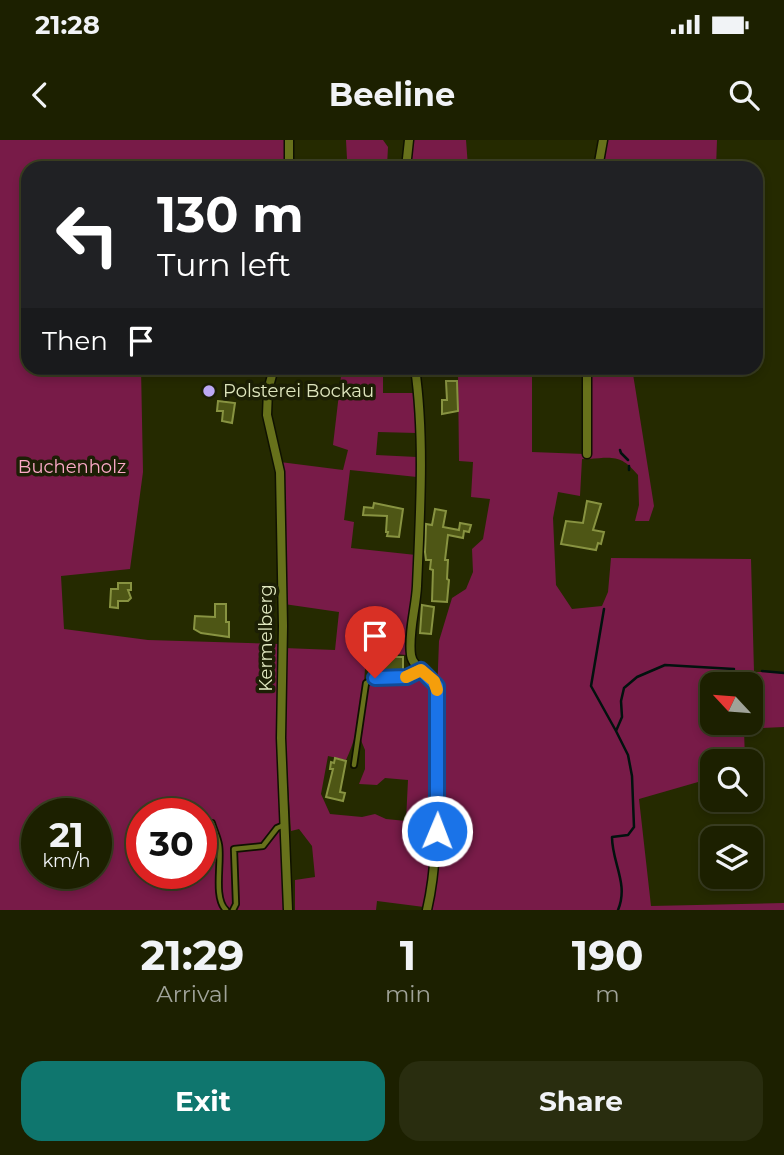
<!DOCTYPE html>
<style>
:root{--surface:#1c2000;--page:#292d0f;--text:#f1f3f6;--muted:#a0a399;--line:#3a3e22;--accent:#0f766e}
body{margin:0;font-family:Montserrat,sans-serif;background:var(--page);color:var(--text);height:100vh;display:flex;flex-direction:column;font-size:26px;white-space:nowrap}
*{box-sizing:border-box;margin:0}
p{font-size:23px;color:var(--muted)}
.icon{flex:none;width:38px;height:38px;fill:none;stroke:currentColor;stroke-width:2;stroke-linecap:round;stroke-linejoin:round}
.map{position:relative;height:770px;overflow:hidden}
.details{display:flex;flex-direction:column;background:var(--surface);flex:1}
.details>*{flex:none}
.guide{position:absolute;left:21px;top:21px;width:742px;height:214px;border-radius:21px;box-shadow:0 4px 10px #0003,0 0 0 2px var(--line);background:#202124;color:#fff;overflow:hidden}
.needle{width:46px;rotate:296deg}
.controls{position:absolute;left:700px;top:532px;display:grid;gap:14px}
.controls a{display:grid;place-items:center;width:63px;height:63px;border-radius:14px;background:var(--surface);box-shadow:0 4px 10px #0003,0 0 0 2px var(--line);font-size:35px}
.speed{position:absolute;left:21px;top:658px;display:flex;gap:14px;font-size:35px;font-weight:700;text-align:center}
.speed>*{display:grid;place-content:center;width:91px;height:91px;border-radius:50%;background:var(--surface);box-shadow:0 4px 10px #0003,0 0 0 2px var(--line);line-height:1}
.speed small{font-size:18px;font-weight:400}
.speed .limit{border:10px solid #d22;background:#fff;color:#111}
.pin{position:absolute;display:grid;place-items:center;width:60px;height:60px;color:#fff;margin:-72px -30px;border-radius:50% 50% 50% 0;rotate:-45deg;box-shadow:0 0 7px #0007}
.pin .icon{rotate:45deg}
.me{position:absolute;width:77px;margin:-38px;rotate:1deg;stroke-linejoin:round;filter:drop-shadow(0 0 5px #0008)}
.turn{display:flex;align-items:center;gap:24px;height:147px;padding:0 21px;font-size:32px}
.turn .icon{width:91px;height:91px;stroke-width:2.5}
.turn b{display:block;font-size:49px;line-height:60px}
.then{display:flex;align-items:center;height:66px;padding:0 21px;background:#0003;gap:14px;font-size:26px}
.eta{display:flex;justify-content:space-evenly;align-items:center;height:119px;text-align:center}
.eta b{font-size:42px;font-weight:700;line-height:49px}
.primary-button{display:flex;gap:14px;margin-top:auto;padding:14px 21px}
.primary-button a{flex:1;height:80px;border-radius:21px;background:var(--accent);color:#fff;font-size:28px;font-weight:700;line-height:80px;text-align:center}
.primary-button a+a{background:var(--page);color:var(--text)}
.status{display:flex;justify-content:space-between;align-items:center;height:49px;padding:0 35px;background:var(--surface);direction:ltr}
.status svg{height:19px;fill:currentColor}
header{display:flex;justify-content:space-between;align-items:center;height:91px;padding:0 21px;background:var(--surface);font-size:32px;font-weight:700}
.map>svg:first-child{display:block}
.green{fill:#781b48;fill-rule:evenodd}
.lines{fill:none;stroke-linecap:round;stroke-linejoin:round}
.stream{stroke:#01120e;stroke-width:2.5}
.building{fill:#4e5615;stroke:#889341;stroke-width:2}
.service-casing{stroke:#0f1100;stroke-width:8}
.minor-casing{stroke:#0f1100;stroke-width:11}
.service{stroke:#67711b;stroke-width:4.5}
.minor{stroke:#67711b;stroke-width:8}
.route-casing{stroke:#114b97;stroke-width:18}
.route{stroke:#1a73e8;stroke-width:12}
.slow{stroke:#f59e0b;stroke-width:12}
.poi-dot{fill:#bda9f5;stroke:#1c1f05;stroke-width:2.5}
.labels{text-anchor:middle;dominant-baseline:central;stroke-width:7;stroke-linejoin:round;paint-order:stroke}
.poi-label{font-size:18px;fill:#e0e7bf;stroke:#1c1f05;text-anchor:start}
.park-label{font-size:18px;fill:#fbaac7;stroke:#1c1f05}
.street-label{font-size:18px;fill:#e0e7bf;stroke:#1c1f05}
</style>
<div class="status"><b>21:28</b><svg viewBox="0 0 49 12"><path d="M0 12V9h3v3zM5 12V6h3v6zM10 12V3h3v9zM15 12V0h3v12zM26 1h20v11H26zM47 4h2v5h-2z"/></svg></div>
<header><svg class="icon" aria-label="back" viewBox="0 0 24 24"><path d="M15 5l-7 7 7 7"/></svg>Beeline<svg class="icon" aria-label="search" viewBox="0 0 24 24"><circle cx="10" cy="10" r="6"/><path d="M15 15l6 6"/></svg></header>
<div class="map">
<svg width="784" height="770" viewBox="0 0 784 770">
<rect width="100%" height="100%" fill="#252a00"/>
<path class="green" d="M0 0H286L285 28H28V228H141L143 332 130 429 61 436 64 489 148 500 279 504 285 770H0ZM37 674H96V733H37ZM142 674H201V733H142Z
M346 0H383L388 7 387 26 403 28H364L347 19Z
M411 0H466L468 27 502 28H409Z
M605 0H717L716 28H599Z
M342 228H383V253H416L417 293 378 292 376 315 417 317V337L350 330 344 380 354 382 351 408 416 415 407 515 366 512C364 548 362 587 346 620L328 616 321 654 330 674 362 677 375 674 386 679 406 681 408 640 385 638 377 645 359 644 365 629V610L360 598 368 543 374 540 423 539 431 544 435 554V657L427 760 424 767 377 761 376 770H295V740L315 737 312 706 299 689 291 691 283 571 284 508 335 510 339 472 284 464 280 322 343 330 348 310 333 305Z
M466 228H532V312L585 314V319H582L580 356 558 352 553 378 556 445 572 469 602 466 608 452 611 418 751 419 754 532H784V587L744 589 745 621H712V638L639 659 651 766 784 763V770H429L439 501 452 458 466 449 473 432 472 409 483 399 490 359 471 357 473 322 459 321 458 233 466 232ZM712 544H751V583H712Z
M589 228H634L633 234 654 366 649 381H635L639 365 638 335C621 315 614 317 589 319Z"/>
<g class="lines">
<path class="stream" d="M620 310 621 313 628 320
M629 326V330
M604 469 591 546 616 591
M762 531 784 533
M618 770C629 744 612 723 612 697L628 695 634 687 632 636 628 615 616 591 622 577 621 561 624 548 637 537 665 525 734 529"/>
</g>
<path class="building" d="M446 241H457L458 271 442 274V260H447Z
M218 261 235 263 232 283 222 281 223 271H217Z
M587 361 601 364 593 390 604 392 601 404 598 403 596 410 561 404 566 381 583 383Z
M374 363 403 369 399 397 387 396 388 392H386L387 376 363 375 364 367 373 368Z
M435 369 446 371 443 387 459 390 460 383 471 385 469 392 464 391 463 398 448 395 445 420H448L447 439 449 440 447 462 432 461 433 430 430 429 431 420H426L425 412 426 384 432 385Z
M118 443H131V450H128L131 458 128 461H118V468L110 467 111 449H118Z
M215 464H226V482H229V497L201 493 194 489 195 476 215 477Z
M422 465 434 467 431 494 420 493Z
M390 517H403V531H379V521H390Z
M335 618 346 621 340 652 345 653 343 661 326 657 333 629H330L331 622 334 623Z"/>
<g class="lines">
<defs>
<path id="service" d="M354 625 366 543C380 533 400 541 420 530
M212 683C214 690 218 698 219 705 222 722 213 758 226 770
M233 770 236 764 234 709 263 706 277 688 284 685"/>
<path id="minor" d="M289 28V0
M406 28 409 0
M598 28 603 0
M274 228 268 250 267 275 280 332 283 486 281 598 288 770
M415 228C425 297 420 375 417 446 416 468 408 493 411 515 413 530 433 533 437 547 441 560 436 586 436 600 435 657 440 714 427 770
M587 314V228"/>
</defs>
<use href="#service" class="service-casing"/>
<use href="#minor" class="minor-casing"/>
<use href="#service" class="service"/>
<use href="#minor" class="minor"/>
</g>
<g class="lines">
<defs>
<path id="route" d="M375 538 407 537 421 530 437 546V691"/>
</defs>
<use href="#route" class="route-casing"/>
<use href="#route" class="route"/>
<path class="slow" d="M406 537 421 530 434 541 437 550"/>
</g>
<circle class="poi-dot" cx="209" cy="251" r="7"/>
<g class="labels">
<g class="poi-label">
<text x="223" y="251">Polsterei Bockau</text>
</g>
<g class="park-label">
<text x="72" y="327">Buchenholz</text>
</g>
<g class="street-label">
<text transform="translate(266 498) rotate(-90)">Kermelberg</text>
</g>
</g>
</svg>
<div class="controls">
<a><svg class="needle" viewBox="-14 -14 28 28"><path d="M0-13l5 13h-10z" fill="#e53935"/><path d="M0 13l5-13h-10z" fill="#a0a399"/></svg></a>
<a><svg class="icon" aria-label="search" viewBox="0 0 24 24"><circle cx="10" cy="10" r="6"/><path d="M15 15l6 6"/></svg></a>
<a><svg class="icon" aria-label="layers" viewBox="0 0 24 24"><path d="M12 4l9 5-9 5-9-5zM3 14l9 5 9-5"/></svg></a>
</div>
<div class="speed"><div>21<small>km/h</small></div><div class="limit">30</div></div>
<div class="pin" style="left:375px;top:538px;background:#d93025"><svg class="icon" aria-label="arrive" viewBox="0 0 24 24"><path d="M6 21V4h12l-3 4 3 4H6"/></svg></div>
<svg class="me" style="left:437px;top:691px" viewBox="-20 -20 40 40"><circle r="17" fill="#1a73e8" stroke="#fff" stroke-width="3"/><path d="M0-11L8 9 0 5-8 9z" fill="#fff"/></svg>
<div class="guide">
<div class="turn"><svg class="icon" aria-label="left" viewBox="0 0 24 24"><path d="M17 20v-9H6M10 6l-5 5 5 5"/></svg><div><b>130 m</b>Turn left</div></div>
<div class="then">Then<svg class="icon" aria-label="arrive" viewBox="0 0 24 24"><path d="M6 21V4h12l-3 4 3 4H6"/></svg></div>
</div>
</div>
<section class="details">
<div class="eta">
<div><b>21:29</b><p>Arrival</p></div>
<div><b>1</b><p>min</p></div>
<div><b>190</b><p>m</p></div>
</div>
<div class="primary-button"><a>Exit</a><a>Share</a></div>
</section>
